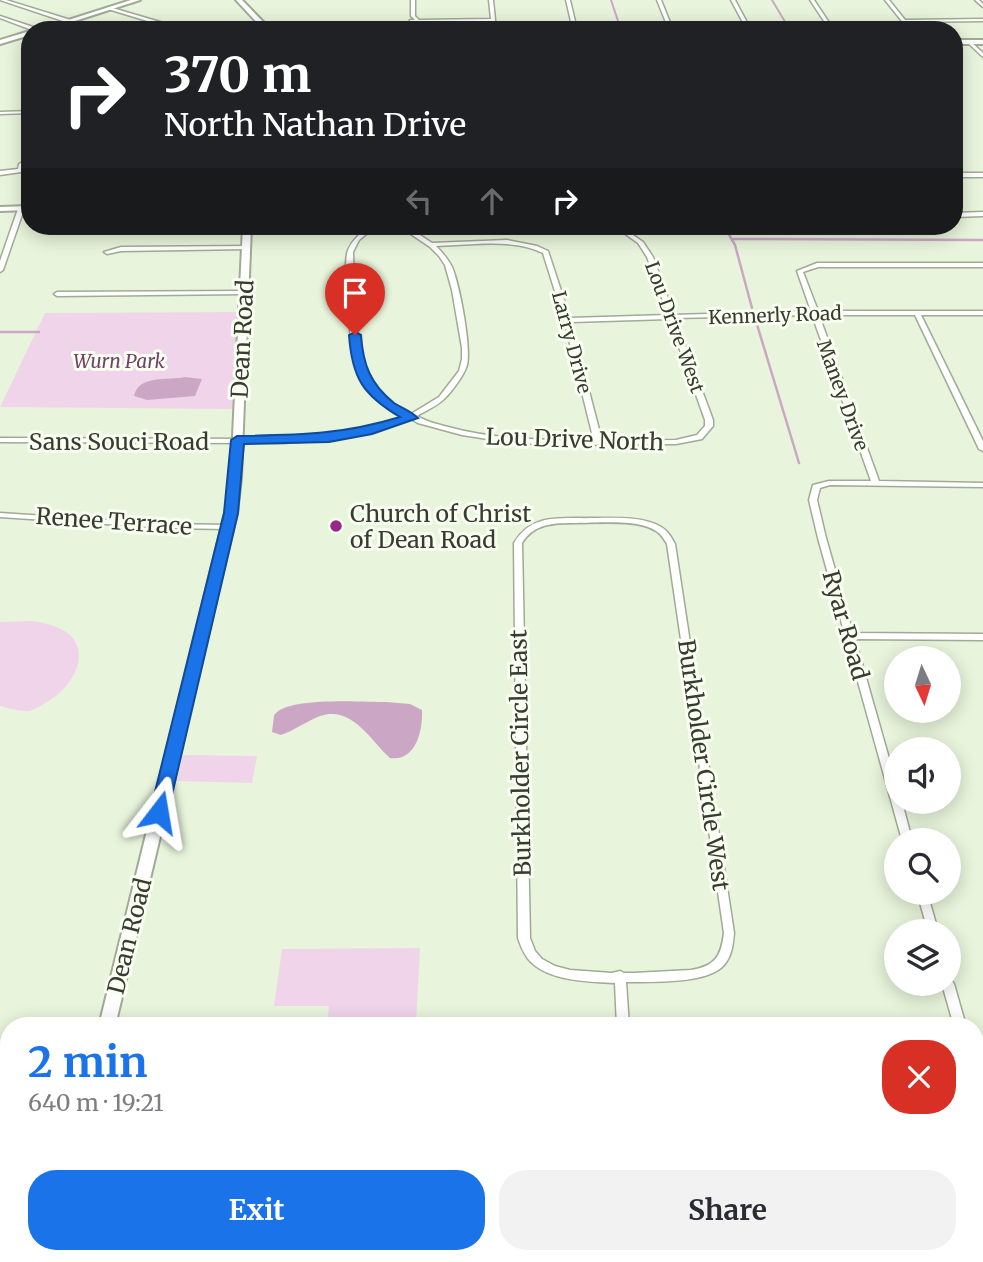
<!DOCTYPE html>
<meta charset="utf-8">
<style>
:root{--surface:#fff;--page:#f2f2f3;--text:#2b2b33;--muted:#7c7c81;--accent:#1a73e8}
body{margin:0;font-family:Merriweather,serif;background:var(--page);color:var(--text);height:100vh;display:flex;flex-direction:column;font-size:26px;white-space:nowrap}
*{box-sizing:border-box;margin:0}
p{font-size:23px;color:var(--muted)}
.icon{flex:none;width:38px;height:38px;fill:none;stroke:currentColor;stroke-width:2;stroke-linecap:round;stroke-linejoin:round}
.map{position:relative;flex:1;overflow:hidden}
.sheet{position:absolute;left:0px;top:1017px;width:984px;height:247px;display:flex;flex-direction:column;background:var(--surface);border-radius:28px 28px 0 0;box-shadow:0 4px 18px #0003}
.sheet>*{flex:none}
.top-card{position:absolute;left:21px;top:21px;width:942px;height:214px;border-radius:28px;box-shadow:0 4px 18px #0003;background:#202124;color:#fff;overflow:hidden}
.needle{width:46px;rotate:176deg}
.controls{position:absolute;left:884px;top:646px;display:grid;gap:14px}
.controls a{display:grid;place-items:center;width:77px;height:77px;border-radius:50%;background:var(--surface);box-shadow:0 4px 18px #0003;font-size:35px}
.pin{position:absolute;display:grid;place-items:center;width:60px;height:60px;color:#fff;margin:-72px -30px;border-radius:50% 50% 50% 0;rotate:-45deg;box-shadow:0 0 7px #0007}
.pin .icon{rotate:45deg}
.me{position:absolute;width:77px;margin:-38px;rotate:14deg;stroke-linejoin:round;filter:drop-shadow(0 0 5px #0008)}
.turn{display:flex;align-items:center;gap:24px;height:147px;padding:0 28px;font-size:32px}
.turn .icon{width:91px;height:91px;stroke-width:2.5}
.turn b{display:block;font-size:49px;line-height:60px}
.lanes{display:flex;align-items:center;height:66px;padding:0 28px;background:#0003;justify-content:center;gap:35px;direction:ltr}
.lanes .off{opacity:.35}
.round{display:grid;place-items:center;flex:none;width:74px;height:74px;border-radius:28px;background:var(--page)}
.overview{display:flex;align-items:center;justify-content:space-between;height:119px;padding:0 28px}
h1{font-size:42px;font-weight:700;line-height:52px;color:var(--accent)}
.button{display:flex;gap:14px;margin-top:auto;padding:14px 28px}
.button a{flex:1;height:80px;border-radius:28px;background:var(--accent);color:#fff;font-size:28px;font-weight:700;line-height:80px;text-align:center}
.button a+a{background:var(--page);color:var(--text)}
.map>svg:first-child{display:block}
.green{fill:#f0d5ea}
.water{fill:#cca7c5}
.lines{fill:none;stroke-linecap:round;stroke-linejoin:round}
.stream-far1{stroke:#cca7c5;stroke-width:2}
.stream{stroke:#cca7c5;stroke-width:2.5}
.street-casing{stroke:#a0ab95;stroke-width:3}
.secondary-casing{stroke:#a0ab95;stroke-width:4}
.highway-casing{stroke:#a0ab95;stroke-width:3}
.street{fill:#fff;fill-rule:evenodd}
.secondary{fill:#fff;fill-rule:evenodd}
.highway{fill:#fff;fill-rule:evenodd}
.route{fill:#1a73e8;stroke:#114b97;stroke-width:2}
.poi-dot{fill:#962888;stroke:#f8fff0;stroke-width:2.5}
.labels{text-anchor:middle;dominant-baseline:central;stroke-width:6;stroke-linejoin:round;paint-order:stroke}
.far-street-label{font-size:19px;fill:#373b32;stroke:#f8fff0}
.far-park-label{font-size:19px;font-style:italic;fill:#714169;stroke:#f8fff0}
.street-label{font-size:23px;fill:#373b32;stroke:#f8fff0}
.poi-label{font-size:23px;fill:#373b32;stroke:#f8fff0;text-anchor:start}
</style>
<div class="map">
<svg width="983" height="1262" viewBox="0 0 983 1262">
<rect width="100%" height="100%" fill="#e8f4db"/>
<path class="green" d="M239 312 235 409 0 407 45 313Z
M33 621C45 623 59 626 69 634 93 656 69 690 47 702 41 705 34 711 27 711 19 711 8 708 0 706V622Z
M183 755 257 756 252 783 177 781Z
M420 948 416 1024 327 1025 329 1006H274L282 949Z"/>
<path class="water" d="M185 377 202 379 195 396 147 400 134 396C139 374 168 381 185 377Z
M386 702 410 704 422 710C423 730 416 762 390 758 371 741 352 705 320 716 307 721 295 730 281 735L272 732 274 716C283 696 364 702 386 702Z"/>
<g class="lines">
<path class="stream-far1" d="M611 0 621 30
M772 0 790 30"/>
<path class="stream" d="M724 226 735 245 752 308
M733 239 983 240
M755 318 799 463
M0 332H39"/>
<defs>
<path id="street" d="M0 0H6L103 30H96L70 21 66 22Z
M411 0H415V16L419 20 491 19 489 0H493L496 30H492L491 21 410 22V20H415L411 16Z
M566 0H570L577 30H573Z
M657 0H661L673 30H669Z
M731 0H735L751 30H747Z
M810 0H814L834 30H830Z
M885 0H889L905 20 983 19V21L907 22 913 30H909Z
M975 0H979L983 4V7Z
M109 7 184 29V30H177L108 9Z
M0 16 39 29V30H32L0 18Z
M970 41 983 53V57L968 43Z
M30 111V113L0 114V112Z
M30 158V162L24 166V169L30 171V175L21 172 0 175V171L18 169 19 164Z
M954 173H983V177H954Z
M21 207 24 209 3 270 0 272V261L18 209Z
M983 212V216L954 217V213Z
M370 226H376L359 240 353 252 354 297 360 355 366 377 390 402 411 414 439 397 459 371 462 359V348L452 290 445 265 439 256 430 247 399 226H406L432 243 507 240 537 246 548 251 570 318 668 315 647 257 638 243 614 226H620L643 242 653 257 674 315 811 311 797 271 817 263H983V267H818L803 272 818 311H983V315H921L983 441V451L979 449 915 315H819L879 481 983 483V487L830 485 820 488 817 500 826 538 853 633 983 634V640L855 639 896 783V802H902L912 840H902L818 538 809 500 813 485 829 481H871L812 315 675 318 713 420V426L702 439 676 444 554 445 507 442 462 435 418 423 411 419 372 432 328 440 283 443 0 442V438L283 439 328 435 370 428 406 416C389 407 371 396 360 379 351 364 342 265 348 250 353 239 361 233 370 226ZM475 244C499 243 522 243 543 253L564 320 594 441C545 440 495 440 448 427 437 424 427 422 417 416 425 411 437 406 444 399 451 393 463 376 466 368 473 353 459 283 452 267 448 259 442 252 436 246ZM669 319 705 420V426L697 435 676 440 602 441 571 322Z
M248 246V248L246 249 121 251 107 254 104 252 121 247Z
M244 291 247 293 246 294 57 296 54 294 57 292Z
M0 513 166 524 228 525 232 527 228 529 166 528 0 517Z
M576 518C601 519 640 514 661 527 668 531 671 537 675 544L734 933C733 944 732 956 724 965 708 984 651 982 626 982L629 1026H617L615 983C590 982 551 981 532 963 525 957 521 947 518 938L514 543C529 518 550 518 576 518ZM576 523C597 523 639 519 656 531 661 534 664 539 667 544L724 933C721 957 715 966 691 970L634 973H624L620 971 612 973 570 970 555 966 542 959 535 951 530 938 522 543C534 523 555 523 576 523Z
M917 892H927L938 931H928Z
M948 979 952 981 954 984 966 1026H954L942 984H948Z
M975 1073 979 1074 983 1085V1113L979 1111 975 1099Z
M221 1255H235V1262H221Z"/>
<path id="secondary" d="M131 0H140L47 30H37Z
M236 0H242L271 30H264Z
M30 31V35L0 44V40Z
M954 40H983V44H954Z
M30 206V210L0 211V207Z
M243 226H251L241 478 237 513 115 1026H99L225 513 231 478Z"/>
<path id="highway" d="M0 1178H9V1200H0Z
M806 1255H877L880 1262H809Z"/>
</defs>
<use href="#street" class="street-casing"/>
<use href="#secondary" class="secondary-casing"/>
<use href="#highway" class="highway-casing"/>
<use href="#street" class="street"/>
<use href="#secondary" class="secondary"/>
<use href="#highway" class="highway"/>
</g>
<path class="route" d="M355 332 361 335C363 364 370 384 394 403 402 408 411 411 418 418L372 434 329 442 244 444 238 513 168 812 165 817H152L150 812 224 513 231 440 237 436C298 435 341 435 400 417 363 395 352 378 349 335Z"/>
<circle class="poi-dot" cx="336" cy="526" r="7"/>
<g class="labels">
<g class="far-street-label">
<text transform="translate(775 315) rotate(-2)">Kennerly Road</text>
<text transform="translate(675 327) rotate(70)">Lou Drive West</text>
<text transform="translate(572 342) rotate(75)">Larry Drive</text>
<text transform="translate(843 395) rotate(70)">Maney Drive</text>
</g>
<g class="far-park-label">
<text x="119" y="361">Wurn Park</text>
</g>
<g class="street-label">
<text transform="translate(242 339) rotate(-87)">Dean Road</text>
<text transform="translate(575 439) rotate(2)">Lou Drive North</text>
<text x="119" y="441">Sans Souci Road</text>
<text transform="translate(114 521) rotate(4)">Renee Terrace</text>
<text transform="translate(846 625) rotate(74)">Ryar Road</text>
<text transform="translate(520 753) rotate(-91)">Burkholder Circle East</text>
<text transform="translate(704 765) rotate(82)">Burkholder Circle West</text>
<text transform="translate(129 936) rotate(-76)">Dean Road</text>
</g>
<g class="poi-label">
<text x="350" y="513">Church of Christ<tspan x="350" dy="26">of Dean Road</tspan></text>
</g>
</g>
</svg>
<div class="controls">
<a><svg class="needle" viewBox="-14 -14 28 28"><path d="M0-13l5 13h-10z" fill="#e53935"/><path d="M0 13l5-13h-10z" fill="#7c7c81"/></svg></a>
<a><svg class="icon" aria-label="sound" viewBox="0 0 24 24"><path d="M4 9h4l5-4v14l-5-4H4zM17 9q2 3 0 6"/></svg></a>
<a><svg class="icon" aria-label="search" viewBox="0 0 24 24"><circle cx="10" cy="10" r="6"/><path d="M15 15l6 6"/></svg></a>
<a><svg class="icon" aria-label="layers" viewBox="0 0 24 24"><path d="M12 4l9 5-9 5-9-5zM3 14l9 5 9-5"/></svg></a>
</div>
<div class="pin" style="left:355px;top:335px;background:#d93025"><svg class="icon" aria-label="arrive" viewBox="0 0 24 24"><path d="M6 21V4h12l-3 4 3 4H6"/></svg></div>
<svg class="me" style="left:159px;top:812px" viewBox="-20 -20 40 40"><path d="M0-17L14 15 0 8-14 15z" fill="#1a73e8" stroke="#fff" stroke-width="4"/></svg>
<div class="top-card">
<div class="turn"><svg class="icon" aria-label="right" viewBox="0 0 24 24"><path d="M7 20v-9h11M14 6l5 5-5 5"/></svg><div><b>370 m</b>North Nathan Drive</div></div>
<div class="lanes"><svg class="icon off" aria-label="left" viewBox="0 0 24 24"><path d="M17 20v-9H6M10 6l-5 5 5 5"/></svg><svg class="icon off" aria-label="ahead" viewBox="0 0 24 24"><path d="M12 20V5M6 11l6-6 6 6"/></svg><svg class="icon" aria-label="right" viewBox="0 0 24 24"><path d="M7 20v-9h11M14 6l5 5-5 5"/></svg></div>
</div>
<section class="sheet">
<div class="overview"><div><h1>2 min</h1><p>640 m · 19:21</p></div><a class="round" style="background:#d93025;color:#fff"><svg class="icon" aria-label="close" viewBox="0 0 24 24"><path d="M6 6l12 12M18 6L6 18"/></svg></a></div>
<div class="button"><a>Exit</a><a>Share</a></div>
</section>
</div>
